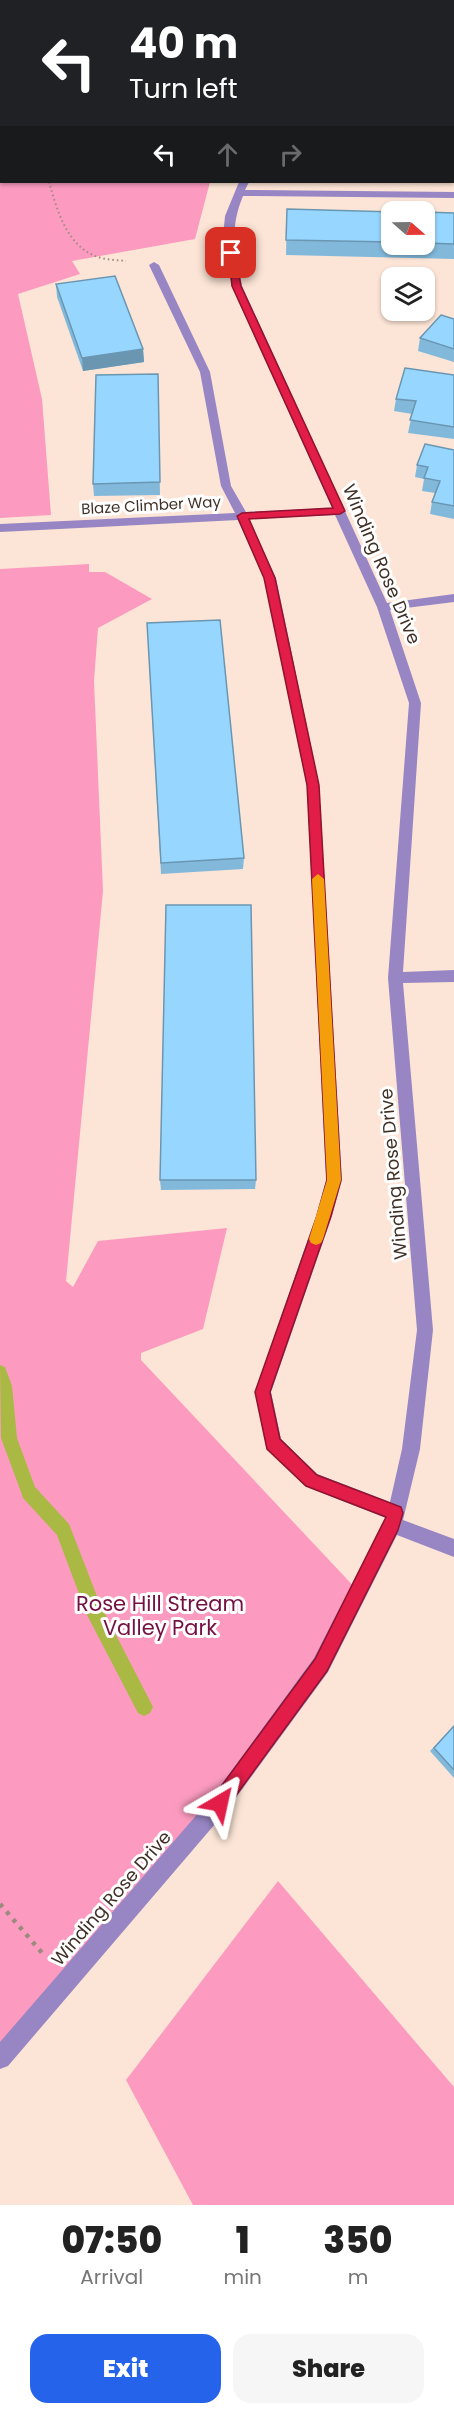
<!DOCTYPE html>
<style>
:root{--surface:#fff;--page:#f6f6f6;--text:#222;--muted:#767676;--accent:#2563eb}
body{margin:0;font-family:Poppins,sans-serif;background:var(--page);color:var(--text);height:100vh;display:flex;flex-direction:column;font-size:22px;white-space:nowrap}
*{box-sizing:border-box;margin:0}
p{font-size:20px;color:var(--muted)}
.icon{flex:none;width:33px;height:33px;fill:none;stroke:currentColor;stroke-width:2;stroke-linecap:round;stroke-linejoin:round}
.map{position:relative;height:2205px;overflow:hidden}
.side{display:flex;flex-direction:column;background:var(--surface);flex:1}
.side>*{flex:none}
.top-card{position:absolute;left:0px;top:0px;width:454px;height:183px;box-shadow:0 2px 4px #0004;background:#202124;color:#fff;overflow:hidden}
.needle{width:39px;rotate:110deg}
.buttons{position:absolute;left:381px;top:201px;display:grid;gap:12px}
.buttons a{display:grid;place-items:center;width:54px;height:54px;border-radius:12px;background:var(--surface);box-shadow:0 2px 4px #0004;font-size:30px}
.pin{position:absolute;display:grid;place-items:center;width:51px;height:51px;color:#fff;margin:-26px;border-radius:12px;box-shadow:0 3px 9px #0006}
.me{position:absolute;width:66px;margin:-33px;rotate:36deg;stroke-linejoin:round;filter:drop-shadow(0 0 4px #0008)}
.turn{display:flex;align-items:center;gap:21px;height:126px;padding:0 30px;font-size:27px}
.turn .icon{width:78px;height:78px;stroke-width:2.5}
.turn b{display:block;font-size:42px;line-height:51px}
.lanes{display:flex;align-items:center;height:57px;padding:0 30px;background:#0003;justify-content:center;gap:30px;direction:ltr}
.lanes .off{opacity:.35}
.eta{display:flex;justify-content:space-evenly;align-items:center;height:102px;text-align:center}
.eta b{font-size:36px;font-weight:800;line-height:42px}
.cta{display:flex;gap:12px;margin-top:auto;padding:12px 30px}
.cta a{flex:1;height:69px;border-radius:18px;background:var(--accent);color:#fff;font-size:24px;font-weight:800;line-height:69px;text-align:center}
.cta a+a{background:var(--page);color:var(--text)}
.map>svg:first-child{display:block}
.green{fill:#fc9bbf}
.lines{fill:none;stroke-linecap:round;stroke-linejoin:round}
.stream{fill:#a9b943;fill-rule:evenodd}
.path-far1{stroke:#9d8a7e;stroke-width:2;stroke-dasharray:1.5 3;stroke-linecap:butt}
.path{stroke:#9d8a7e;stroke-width:4.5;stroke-dasharray:4 6;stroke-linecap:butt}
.minor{fill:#9786c3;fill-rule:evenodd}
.highway{fill:#3f0b79;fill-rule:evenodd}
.wall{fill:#82b9db}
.shaded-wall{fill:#6a96b2}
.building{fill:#97d7ff;stroke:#6a96b2;stroke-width:1.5}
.route{fill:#e11d48;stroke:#92132f;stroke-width:1.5}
.slow{fill:#f59e0b}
.labels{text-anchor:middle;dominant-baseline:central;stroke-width:6;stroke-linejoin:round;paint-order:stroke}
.far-street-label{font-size:15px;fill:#403127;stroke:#fff}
.street-label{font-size:18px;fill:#403127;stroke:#fff}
.near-park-label{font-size:21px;fill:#741142;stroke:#fff}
</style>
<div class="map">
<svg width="454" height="2205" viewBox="0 0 454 2205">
<rect width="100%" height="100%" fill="#fce5d6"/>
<path class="green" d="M0 39 2 182H210L195 239 72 261 80 274 18 294 42 399 51 515 0 518Z
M89 564V572H105L152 599 98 628 94 681 103 891 66 1281 73 1287 98 1241 227 1228 203 1329 141 1353V1360L360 1593 321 1665 0 2058V569Z
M278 1881 454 2087V2205H193L126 2080Z"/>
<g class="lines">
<path class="stream" d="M0 1365 5 1367 12 1386 17 1438 35 1487 69 1524 100 1604 150 1701 153 1707 150 1713 144 1716 138 1713 87 1615 57 1535 23 1498 21 1492 1 1438Z"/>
<path class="path-far1" d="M49 182C57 210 67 247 98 257 107 260 117 260 126 261"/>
<path class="path" d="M0 1904 43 1954"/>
<path class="minor" d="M453 53H454V57H453Z
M239 182H249L245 190 454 192V198L243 196C229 230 235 251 242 286L387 603 454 594V602L390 610 421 703 403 972 454 970V982L403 983 433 1330 420 1449 403 1520 454 1539V1557L397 1535 328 1672 227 1810 8 2066 0 2069V2042L213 1796 314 1658 386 1518 305 1486 267 1449 255 1392 316 1216 326 1180 307 785 264 578 238 520 0 532V524L235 513 221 486 200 372 149 265 154 262 159 265 210 372 231 486 246 512 332 508 232 286 223 237 225 216ZM335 515 377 607 409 703 388 978 417 1330 402 1449 390 1502 317 1474 281 1439 271 1392 332 1216 342 1180 319 785 276 578 249 519Z"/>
<path class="highway" d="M173 0H198L172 2Z
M2 15V21L0 22V16Z"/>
</g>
<path class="wall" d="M453 126H454V169H453Z
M287 209 392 212V244H424V212L454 213V259L286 255Z
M56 284 143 349 144 362 83 371 57 297Z
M454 319V362L418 351 420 338Z
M158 374 160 495 94 496 93 484Z
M454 375V439L408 433 412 414 394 411 396 399Z
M454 450V519L430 514 432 502 435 493 422 491 424 479 415 477 417 465Z
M147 623 244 858 243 869 161 874Z
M160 1180H256L255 1189 161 1190Z
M454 1725V1778L430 1751Z"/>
<path class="shaded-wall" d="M453 94H454V108H453Z
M143 349 144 362 83 371 82 358Z"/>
<path class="building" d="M453 65H454V94H453Z
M453 126H454V154H453Z
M287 209 395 212H392V242L286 240Z
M424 212 454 213V244L424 243Z
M115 276 143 349 82 358 56 284Z
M441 315 454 319V349L420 338Z
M405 368 454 375V427L410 420 416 401 396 399Z
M158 374 160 482 93 484 96 375Z
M425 444 454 450V506L432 502 440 481 424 478 428 467 417 465Z
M220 620 244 858 161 863 147 623Z
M166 905H251L256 1180H160Z
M454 1726V1770L434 1748Z"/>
<path class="route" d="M228 251 235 253 241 286 345 511 340 514 249 519 275 578 319 785 341 1180 331 1216 270 1392 280 1439 317 1475 401 1507 403 1513 398 1530 327 1671 226 1809 220 1812 214 1809 211 1803 214 1796 315 1659 386 1517 306 1486 267 1449 255 1392 317 1216 327 1180 307 785 264 578 237 516 242 513 333 508 232 286Z"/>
<path class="slow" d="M318 874 324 879 341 1180 323 1239 321 1243 316 1245 311 1243 309 1239 327 1180 312 879Z"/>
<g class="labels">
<g class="far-street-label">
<text transform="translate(151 505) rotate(-3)">Blaze Climber Way</text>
</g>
<g class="street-label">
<text transform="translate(382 564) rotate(67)">Winding Rose Drive</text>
<text transform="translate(393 1174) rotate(-95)">Winding Rose Drive</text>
<text transform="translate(111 1898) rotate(-49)">Winding Rose Drive</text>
</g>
<g class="near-park-label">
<text x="160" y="1603">Rose Hill Stream<tspan x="160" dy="24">Valley Park</tspan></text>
</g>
</g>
</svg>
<div class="buttons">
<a><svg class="needle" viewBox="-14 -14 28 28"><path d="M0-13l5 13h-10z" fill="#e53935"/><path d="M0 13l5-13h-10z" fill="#767676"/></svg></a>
<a><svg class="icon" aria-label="layers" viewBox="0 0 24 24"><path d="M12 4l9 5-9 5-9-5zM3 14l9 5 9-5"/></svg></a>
</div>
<div class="pin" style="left:231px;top:253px;background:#d93025"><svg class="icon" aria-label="arrive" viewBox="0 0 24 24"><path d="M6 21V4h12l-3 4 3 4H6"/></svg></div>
<svg class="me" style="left:220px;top:1803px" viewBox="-20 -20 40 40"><path d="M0-17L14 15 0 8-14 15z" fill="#e11d48" stroke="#fff" stroke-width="4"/></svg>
<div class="top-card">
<div class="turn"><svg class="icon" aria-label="left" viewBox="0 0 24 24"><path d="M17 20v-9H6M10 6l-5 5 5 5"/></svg><div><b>40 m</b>Turn left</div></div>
<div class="lanes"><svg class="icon" aria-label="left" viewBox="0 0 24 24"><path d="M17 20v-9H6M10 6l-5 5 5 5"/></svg><svg class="icon off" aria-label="ahead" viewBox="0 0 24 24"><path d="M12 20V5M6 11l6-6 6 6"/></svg><svg class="icon off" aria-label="right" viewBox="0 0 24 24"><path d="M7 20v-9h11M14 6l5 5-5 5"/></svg></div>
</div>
</div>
<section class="side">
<div class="eta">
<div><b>07:50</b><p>Arrival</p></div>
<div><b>1</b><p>min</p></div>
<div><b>350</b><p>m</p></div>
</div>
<div class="cta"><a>Exit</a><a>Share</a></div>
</section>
